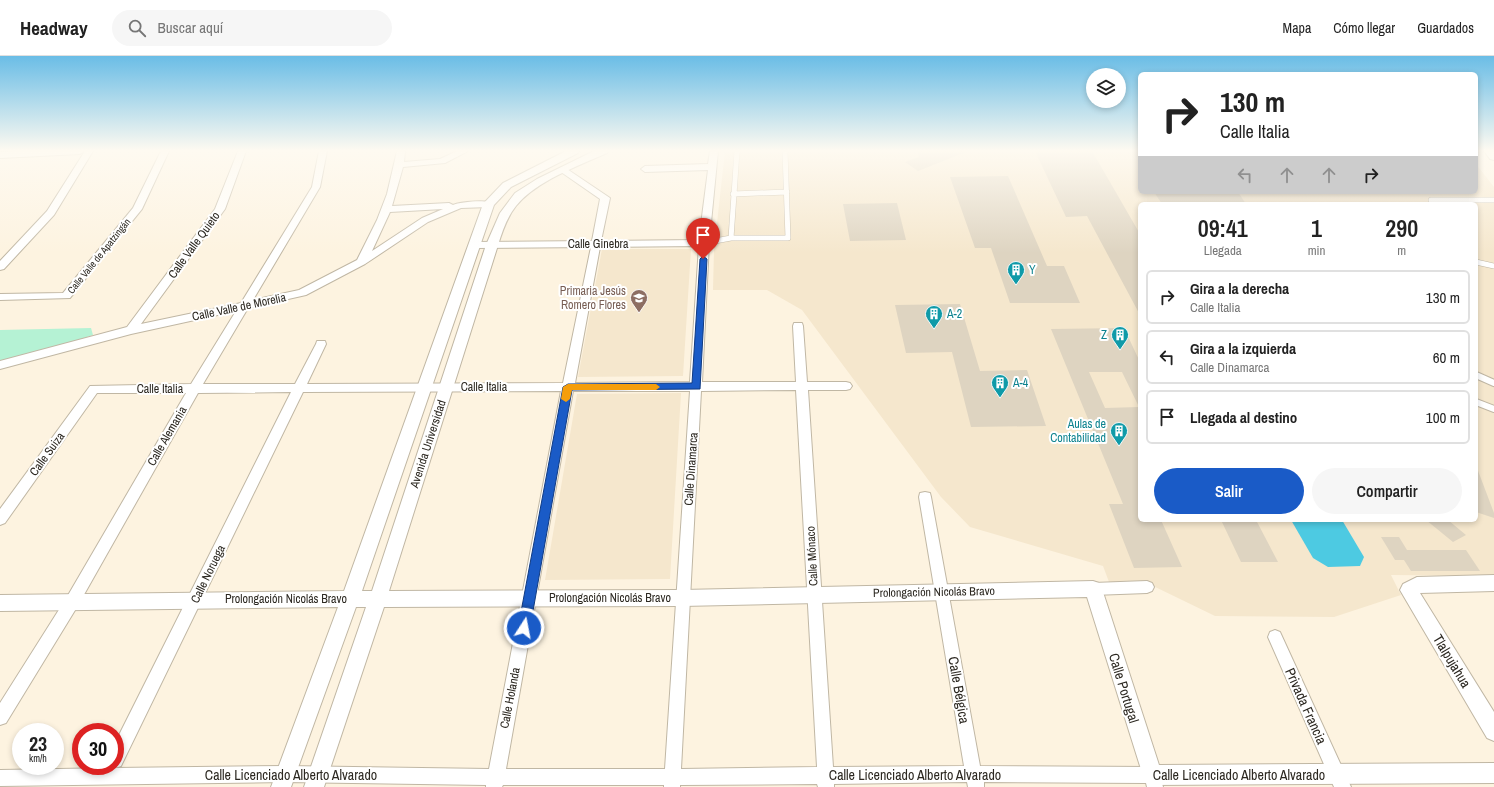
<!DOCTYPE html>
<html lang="es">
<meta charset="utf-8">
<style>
:root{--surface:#fff;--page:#f6f6f6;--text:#222;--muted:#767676;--line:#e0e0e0;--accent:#1a5bc7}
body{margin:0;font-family:"Archivo Narrow",sans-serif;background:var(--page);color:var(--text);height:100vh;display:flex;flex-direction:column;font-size:15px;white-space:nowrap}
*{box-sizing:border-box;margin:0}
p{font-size:13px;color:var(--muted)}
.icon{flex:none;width:22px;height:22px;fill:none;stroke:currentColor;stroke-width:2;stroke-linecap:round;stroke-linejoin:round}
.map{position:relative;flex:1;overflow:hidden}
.panel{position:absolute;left:1138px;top:146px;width:340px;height:320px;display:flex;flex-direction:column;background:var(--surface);border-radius:6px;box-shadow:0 2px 6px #0003}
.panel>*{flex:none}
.guide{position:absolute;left:1138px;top:16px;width:340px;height:122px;border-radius:6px;box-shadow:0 2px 6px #0003;background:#fff;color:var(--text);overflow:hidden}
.controls{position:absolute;left:1086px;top:12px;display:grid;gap:8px}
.controls a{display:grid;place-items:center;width:40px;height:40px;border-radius:50%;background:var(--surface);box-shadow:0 2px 6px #0003;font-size:20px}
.speed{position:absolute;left:12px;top:667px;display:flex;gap:8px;font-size:20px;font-weight:700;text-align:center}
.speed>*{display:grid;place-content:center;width:52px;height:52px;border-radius:50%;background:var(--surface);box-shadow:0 2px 6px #0003;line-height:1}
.speed small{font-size:10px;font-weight:400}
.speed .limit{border:6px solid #d22;background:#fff;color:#111}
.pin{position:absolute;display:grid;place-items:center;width:34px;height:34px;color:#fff;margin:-41px -17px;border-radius:50% 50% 50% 0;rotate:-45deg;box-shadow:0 0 4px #0007}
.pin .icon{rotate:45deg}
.me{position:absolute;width:44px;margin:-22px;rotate:11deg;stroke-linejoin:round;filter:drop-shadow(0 0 3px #0008)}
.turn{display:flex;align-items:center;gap:14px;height:84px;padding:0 16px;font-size:18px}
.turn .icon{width:52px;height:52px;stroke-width:2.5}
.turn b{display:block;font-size:28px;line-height:34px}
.lanes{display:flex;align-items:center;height:38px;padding:0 16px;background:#0003;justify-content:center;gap:20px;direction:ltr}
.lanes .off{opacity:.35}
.eta{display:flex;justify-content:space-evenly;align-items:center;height:68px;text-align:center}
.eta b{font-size:24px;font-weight:600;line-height:28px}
.action{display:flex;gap:8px;margin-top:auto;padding:8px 16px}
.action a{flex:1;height:46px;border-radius:24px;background:var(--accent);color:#fff;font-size:16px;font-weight:600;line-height:46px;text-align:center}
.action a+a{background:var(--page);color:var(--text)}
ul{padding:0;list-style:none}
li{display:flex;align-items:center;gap:12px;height:54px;margin:0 8px 6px;padding:0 8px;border:2px solid var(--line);border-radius:6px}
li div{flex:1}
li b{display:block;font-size:15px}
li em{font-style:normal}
header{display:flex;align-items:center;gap:24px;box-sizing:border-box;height:56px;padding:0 20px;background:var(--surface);border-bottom:1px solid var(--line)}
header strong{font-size:19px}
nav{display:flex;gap:22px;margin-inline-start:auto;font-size:14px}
.search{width:280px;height:36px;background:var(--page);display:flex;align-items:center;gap:10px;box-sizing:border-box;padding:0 14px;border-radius:22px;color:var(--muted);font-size:15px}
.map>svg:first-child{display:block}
.built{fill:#f5e7cd;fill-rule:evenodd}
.green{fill:#b5f2d4}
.water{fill:#4dcae2}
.building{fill:#ded4c1;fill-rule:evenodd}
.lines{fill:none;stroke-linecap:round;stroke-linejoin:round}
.service-far1-casing{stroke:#c0b7a4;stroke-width:6}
.service-casing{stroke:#c0b7a4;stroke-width:8}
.minor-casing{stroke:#c0b7a4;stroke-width:2}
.tertiary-casing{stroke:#c0b7a4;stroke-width:2}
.service-far1{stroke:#fff;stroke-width:5}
.service{stroke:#fff;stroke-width:6}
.minor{fill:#fff;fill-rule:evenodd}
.tertiary{fill:#fff;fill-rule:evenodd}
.route{fill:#1a5bc7;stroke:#113b81}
.slow{fill:#f59e0b}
.labels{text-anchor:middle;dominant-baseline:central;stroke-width:4;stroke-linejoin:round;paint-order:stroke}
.far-street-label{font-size:10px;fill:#2c2821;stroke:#fff}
.street-label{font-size:12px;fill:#2c2821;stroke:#fff}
.culture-label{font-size:12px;fill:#0d838f;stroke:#fff;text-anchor:start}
.education-label{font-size:12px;fill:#785e54;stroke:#fff;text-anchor:end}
.near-street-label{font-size:14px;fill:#2c2821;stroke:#fff}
</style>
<header>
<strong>Headway</strong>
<div class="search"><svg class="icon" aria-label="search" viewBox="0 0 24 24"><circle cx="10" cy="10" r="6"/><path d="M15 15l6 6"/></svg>Buscar aquí</div>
<nav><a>Mapa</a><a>Cómo llegar</a><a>Guardados</a></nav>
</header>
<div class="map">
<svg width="1494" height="731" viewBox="0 0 1494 731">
<rect width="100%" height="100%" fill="#fdf3e0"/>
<path class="built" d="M725 95H1140V136H1476V108L1494 131V520L1391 519 1401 539 1334 561 1215 560 1147 527 1109 526 1103 510 970 471 941 441 802 254 767 234H713L714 194ZM1140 148H1476V464H1140Z
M602 193H691L683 320 578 321Z
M681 337 670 523 545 524 577 338Z"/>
<path class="green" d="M91 272 93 279 25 302 0 306V274Z"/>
<path class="water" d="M1291 464H1342L1364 501 1360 510 1328 511 1313 502Z"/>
<path class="building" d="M917 95H966V96L918 115 905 106 919 101Z
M1035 95H1092L1140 178V259L1087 160 1066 161Z
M1008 120 1047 210H1064L1080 247H1010L991 192H975L950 121Z
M1154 136H1238L1246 148H1162Z
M897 147 906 184 850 185 843 148Z
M960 248 980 315 1027 314 1046 370 971 371 952 296 906 297 895 249Z
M1124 272 1140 306V464H1161L1182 511 1134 512 1109 448H1123L1051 273ZM1089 316H1122L1139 351 1105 352Z
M1476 412H1477L1494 457V462L1476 456Z
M1221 464H1256L1278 506H1241Z
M1426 464H1448L1466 479 1453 486Z
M1381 481H1399L1407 494H1466L1480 515H1411L1404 504H1395Z"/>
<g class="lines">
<defs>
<path id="service-far1" d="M733 138 787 136
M1431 144H1494
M731 182 737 95
M704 187 731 182H788L785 95
M1476 206 1494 210"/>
<path id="service" d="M1476 319 1494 327
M1476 346 1494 353"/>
<path id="minor" d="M28 95H84L80 98 0 102V96Z
M85 95H93L54 159 4 213 0 214V205L47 155Z
M161 95H169L142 153 70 242 0 244V238L63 237 133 152Z
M238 95H246L225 153 141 268 241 247 312 131 319 95H327L320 131 253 244 299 234 357 204 377 164 387 138 397 95H405L404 106 440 103 457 95H468L445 107 403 111 392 150 449 147 453 149C460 146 488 143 494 148L489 151 461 152 428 166 365 208 306 239 248 252 203 328H295L316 288 317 285H325L326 288 307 328 563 327 591 191 474 192 469 189 474 186 592 185 600 143 561 116 560 114 561 112 564 111 610 142 601 185 699 184 708 114 645 116 641 113 645 110 708 108 710 95H718L709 187 702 326H796L793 270 794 267H802L803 270 807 326H846L850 327 852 330 850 333 846 334H808L833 711 964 710 919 441 920 437 925 436 930 437 931 441 980 710 1152 711 1158 713 1163 731H1147L1146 727 984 726V731H968L967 726 834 728V731H818L817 728 680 729V731H664V729H503L502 731H486V729L286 726 0 730V714L115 712 110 710H115V687L291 336 198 337 77 551 6 667 0 669V647L67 541 186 337H97L5 467 0 469V453L90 330 191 328 236 255 131 278 0 313V305L127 271 215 153ZM443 153 422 162 372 195 390 156ZM699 190 690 326 575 327 600 191ZM796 334 817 711 681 713 701 335ZM561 335 489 713 286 710 115 712 121 710 303 336ZM573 335H690L665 713H506Z
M1147 525 1152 527 1154 531 1152 535 1147 537 1093 539 1088 537 1086 533 1088 529 1093 527Z
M1275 574 1280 576 1351 731H1334L1268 581 1270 576Z"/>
<path id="tertiary" d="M566 95H579L578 97 511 131 494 149 362 535H372L486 189 500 157 515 137 537 123 594 95H608L607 97C578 110 536 125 516 150 507 161 502 176 498 189L389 535 682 534 1093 525 1099 527 1102 533 1159 709 1494 707V727L1152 729 1145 726 1087 541 682 550 384 551 324 731H304L366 551H356L291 731H271L338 551 0 555V539L344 535 483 148 503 127Z
M1484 95H1494V104L1490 103Z
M1494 519V535L1420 537 1494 656V685L1487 682 1400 534 1403 528 1417 521Z"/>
</defs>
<use href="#service-far1" class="service-far1-casing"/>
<use href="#service" class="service-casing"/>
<use href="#minor" class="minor-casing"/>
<use href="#tertiary" class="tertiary-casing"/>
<use href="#service-far1" class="service-far1"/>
<use href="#service" class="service"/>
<use href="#minor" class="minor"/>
<use href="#tertiary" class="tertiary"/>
</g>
<linearGradient id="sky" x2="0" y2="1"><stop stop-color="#6abde6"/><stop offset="0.48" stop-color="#fefaf1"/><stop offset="1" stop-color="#fefaf1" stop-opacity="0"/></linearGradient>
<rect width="1494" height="197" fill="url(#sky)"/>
<path class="route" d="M703 200 707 203 700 333 572 334 530 572 528 575 524 577 520 575 518 572 563 331 568 328 692 327 700 203Z"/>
<path class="slow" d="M568 328H656L660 331 656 334H572L570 343 566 346 561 343 563 331Z"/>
<defs>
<symbol id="building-pin" viewBox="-11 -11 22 30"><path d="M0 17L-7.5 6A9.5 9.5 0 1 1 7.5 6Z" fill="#0f9aa8" stroke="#fff"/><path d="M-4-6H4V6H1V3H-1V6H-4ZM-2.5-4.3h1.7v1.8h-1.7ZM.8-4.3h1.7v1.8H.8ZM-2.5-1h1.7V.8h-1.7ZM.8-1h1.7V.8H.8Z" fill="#fff"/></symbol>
<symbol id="school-pin" viewBox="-11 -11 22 30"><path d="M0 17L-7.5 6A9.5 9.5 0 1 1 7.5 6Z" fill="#8d6e63" stroke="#fff"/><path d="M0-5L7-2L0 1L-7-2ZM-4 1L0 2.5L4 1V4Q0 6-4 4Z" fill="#fff"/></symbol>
</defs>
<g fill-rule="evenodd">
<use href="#building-pin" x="1006" y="204" width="20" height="27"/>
<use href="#school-pin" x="629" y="232" width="20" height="27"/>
<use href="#building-pin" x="924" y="248" width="20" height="27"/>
<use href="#building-pin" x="1110" y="269" width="20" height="27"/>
<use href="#building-pin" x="990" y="317" width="20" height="27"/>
<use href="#building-pin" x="1109" y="365" width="20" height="27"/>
</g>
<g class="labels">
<g class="far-street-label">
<text transform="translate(99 200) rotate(-51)">Calle Valle de Apatzingán</text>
</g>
<g class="street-label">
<text x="598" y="188">Calle Ginebra</text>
<text transform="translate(194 189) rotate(-54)">Calle Valle Quieto</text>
<text transform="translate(239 251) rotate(-12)">Calle Valle de Morelia</text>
<text x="484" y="331">Calle Italia</text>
<text x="160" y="333">Calle Italia</text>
<text transform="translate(167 380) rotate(-60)">Calle Alemania</text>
<text transform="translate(428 388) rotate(-72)">Avenida Universidad</text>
<text transform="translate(47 398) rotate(-54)">Calle Suiza</text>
<text transform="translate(691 413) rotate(-86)">Calle Dinamarca</text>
<text transform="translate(812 500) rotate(-93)">Calle Mónaco</text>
<text transform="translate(208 518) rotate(-64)">Calle Noruega</text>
<text transform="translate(934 536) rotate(-1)">Prolongación Nicolás Bravo</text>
<text x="610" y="542">Prolongación Nicolás Bravo</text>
<text x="286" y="543">Prolongación Nicolás Bravo</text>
<text transform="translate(510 642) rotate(-79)">Calle Holanda</text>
</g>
<g class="culture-label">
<text x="1029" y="214">Y</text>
<text x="947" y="258">A-2</text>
<text x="1107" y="279" text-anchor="end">Z</text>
<text x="1013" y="327">A-4</text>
<text x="1106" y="368" text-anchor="end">Aulas de<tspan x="1106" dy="14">Contabilidad</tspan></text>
</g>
<g class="education-label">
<text x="626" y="235">Primaria Jesús<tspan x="626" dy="14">Romero Flores</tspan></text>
</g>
<g class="near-street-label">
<text transform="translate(1452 605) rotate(59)">Tlalpujahua</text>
<text transform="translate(1124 632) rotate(73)">Calle Portugal</text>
<text transform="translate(959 634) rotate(80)">Calle Bélgica</text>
<text transform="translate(1306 650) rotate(66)">Privada Francia</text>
<text x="291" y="719">Calle Licenciado Alberto Alvarado</text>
<text x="915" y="719">Calle Licenciado Alberto Alvarado</text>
<text x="1239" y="719">Calle Licenciado Alberto Alvarado</text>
</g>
</g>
</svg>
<div class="controls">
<a><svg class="icon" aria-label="layers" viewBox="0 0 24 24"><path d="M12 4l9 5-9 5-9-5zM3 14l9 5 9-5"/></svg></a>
</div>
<div class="speed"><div>23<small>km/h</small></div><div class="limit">30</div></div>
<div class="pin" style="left:703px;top:203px;background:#d93025"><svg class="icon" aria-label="arrive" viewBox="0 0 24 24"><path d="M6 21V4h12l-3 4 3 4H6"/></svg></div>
<svg class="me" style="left:524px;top:572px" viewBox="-20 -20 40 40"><circle r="17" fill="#1a5bc7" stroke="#fff" stroke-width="3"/><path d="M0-11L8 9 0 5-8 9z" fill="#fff"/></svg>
<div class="guide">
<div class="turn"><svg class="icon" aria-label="right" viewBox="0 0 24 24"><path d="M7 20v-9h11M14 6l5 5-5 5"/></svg><div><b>130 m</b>Calle Italia</div></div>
<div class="lanes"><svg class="icon off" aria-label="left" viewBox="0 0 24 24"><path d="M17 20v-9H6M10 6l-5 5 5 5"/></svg><svg class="icon off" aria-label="ahead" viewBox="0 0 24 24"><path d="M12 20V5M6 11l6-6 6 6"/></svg><svg class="icon off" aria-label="ahead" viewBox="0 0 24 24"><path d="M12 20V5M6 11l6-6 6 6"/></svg><svg class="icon" aria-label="right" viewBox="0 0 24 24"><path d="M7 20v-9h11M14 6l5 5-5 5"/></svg></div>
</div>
<section class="panel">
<div class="eta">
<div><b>09:41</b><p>Llegada</p></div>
<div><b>1</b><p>min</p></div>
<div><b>290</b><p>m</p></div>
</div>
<ul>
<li><svg class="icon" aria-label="right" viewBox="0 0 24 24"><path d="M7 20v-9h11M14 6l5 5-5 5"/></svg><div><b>Gira a la derecha</b><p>Calle Italia</p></div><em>130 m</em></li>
<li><svg class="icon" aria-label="left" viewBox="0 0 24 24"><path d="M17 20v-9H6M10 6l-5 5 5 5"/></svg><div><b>Gira a la izquierda</b><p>Calle Dinamarca</p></div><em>60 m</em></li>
<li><svg class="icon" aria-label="arrive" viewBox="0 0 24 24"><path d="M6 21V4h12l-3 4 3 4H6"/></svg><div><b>Llegada al destino</b></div><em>100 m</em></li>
</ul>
<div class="action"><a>Salir</a><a>Compartir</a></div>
</section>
</div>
